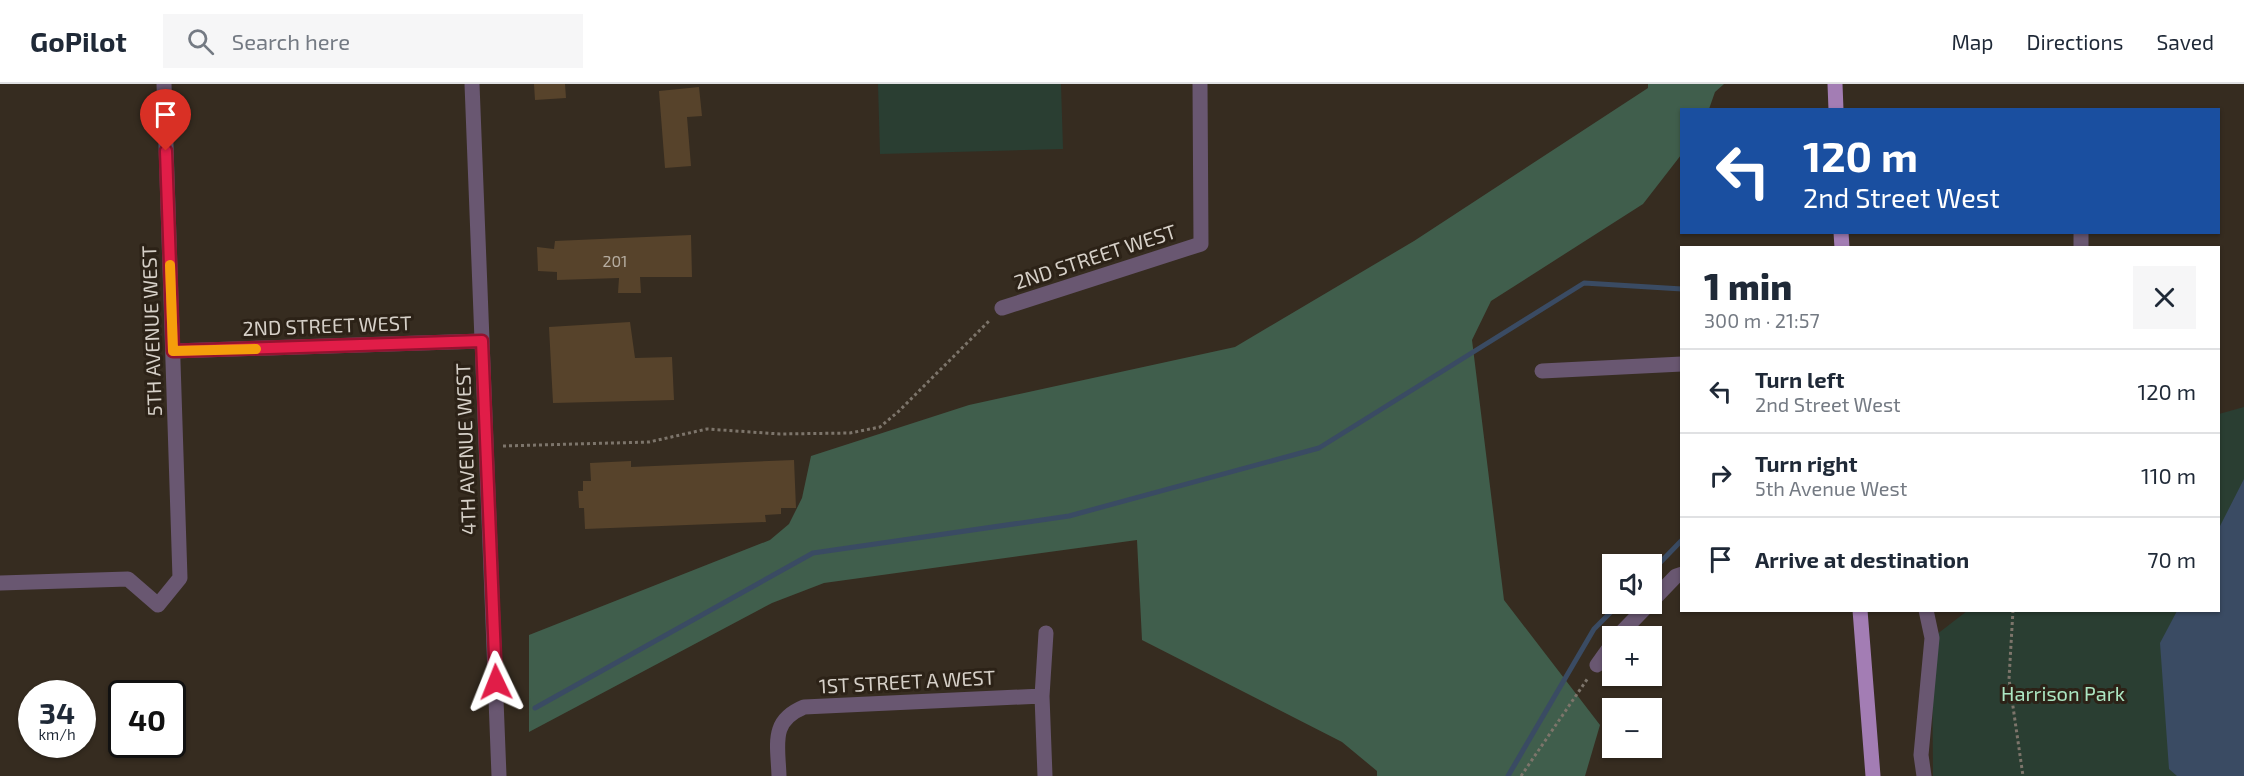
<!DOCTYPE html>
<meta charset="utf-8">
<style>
:root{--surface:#fff;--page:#f6f6f7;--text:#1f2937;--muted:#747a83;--line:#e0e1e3}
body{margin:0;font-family:"Exo 2",sans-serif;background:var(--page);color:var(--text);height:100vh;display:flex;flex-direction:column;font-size:22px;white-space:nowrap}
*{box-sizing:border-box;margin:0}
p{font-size:20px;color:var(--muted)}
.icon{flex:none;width:33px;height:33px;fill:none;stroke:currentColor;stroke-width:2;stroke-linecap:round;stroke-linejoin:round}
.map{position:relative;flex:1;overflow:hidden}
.panel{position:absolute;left:1680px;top:162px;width:540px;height:366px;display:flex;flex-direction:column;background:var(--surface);border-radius:0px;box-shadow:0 2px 4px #0004}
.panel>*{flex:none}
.guide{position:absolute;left:1680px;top:24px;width:540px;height:126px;border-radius:0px;box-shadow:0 2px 4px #0004;background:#1a4fa0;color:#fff;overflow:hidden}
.controls{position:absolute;left:1602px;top:470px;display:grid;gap:12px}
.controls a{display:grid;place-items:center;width:60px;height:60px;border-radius:0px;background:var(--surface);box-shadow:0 2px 4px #0004;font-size:30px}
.speed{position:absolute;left:18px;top:596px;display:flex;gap:12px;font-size:30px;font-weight:700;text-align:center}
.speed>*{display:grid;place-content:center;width:78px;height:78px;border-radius:50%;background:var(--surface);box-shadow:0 2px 4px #0004;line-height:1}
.speed small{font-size:15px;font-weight:400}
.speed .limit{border:3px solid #111;border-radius:9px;background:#fff;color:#111}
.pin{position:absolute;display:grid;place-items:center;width:51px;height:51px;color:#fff;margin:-62px -26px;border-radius:50% 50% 50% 0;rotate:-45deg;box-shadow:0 0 6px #0007}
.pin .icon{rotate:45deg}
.me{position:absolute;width:66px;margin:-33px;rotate:358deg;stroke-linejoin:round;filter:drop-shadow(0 0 4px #0008)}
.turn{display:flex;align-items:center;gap:21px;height:126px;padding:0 24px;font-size:27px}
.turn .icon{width:78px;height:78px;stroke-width:2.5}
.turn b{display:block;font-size:42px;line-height:51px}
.round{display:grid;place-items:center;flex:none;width:63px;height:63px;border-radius:0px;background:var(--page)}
.head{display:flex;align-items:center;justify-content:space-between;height:102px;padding:0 24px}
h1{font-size:36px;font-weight:800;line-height:45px}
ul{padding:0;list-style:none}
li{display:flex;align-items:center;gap:18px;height:84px;padding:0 24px;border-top:2px solid var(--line)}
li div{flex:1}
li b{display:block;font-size:22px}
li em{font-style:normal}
header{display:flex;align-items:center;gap:36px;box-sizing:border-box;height:84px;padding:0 30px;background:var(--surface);border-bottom:2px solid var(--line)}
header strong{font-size:28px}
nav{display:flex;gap:33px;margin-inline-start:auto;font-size:21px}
.search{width:420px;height:54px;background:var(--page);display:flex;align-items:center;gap:15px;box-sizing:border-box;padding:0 21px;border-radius:0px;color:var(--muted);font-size:22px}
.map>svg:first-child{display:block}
.green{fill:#2a3e32}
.forest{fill:#405e4c}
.water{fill:#3a4b63}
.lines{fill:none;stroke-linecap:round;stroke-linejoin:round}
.stream{stroke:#3a4b63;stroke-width:5}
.building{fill:#57432b}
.path{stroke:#7d756b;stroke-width:3;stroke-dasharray:3 3;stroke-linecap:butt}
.minor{stroke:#695771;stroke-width:15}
.major{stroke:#a37db4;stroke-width:15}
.route-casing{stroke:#92132f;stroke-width:15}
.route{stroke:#e11d48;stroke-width:10}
.slow{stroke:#f59e0b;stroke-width:10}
.labels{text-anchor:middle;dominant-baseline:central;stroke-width:6;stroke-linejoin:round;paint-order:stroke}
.number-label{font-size:16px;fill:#b6ada1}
.street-label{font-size:20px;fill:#d6d0c8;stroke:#2c2217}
.park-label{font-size:20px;fill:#ace6c2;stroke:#2c2217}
</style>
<header>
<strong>GoPilot</strong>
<div class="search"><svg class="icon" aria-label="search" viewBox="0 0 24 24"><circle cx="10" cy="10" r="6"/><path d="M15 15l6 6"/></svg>Search here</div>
<nav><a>Map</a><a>Directions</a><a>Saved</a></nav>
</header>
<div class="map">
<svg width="2244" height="692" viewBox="0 0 2244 692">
<rect width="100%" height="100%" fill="#362c20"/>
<path class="green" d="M878 0H1061L1063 65 880 70Z
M2244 323V692H1933L1932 554 1967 527 2218 526 2219 330Z"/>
<path class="forest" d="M1648 0H1724L1715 8 1709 25 1682 26 1681 71 1643 120 1491 217 1472 256 1504 516 1600 641 1585 692H1377V687L1342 658 1142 556 1137 456 824 499 772 519 529 648V551L770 456 789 440 802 414 811 372 969 321 1235 263 1414 157 1648 4Z"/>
<path class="water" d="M2244 395V692H2177L2169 685 2160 559 2177 527 2218 526 2219 444Z"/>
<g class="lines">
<path class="stream" d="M1652 487 1682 456
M535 624 813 469 1069 432 1319 364 1584 199 1682 205
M1508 692 1594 545 1620 519"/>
</g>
<path class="building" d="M534 0H565L566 14 535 16Z
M699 3 702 32 687 33 691 82 665 84 659 7Z
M691 151 692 193H640L641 209H618L619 194 557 196V188L538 187 537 163 554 165 555 157Z
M630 238 635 274 672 273 674 316 553 319 549 243Z
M794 376 796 424H781V430L765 431 766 438 585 445 584 424H579L578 407H583V397H591L590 379 631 377V383Z"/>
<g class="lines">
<path class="path" d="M503 362 649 358 707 345 780 350 850 349 880 343 899 327 990 236
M2013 526 2009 595 2023 692
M1521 692 1588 594"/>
<path class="minor" d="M472 0 499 692
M2081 164V148
M1002 224 1201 160 1200 0
M173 267 482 257
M1542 287 1682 280
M0 499 128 495 158 521 180 494 164 0
M1652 517 1676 492 1682 490
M1618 552 1650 519
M1597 581 1612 560
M779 692C778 660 770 637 804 623L1042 612
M1045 692 1042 612 1046 549
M1924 692 1921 671 1932 554 1926 526"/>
<path class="major" d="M1835 0 1836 26
M1841 148 1842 164
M1860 526 1873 692"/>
</g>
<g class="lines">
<defs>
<path id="route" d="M166 67 173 267 482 257 496 598"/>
</defs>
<use href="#route" class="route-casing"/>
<use href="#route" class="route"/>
<path class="slow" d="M170 181 173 267 256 265"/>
</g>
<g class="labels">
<g class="number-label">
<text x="615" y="176">201</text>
</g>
<g class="street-label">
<text transform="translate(1095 172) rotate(-18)">2ND STREET WEST</text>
<text transform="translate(327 241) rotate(-2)">2ND STREET WEST</text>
<text transform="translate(151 247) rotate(-92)">5TH AVENUE WEST</text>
<text transform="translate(465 365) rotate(-92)">4TH AVENUE WEST</text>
<text transform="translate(907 597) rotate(-3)">1ST STREET A WEST</text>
</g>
<g class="park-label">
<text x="2063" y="609">Harrison Park</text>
</g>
</g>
</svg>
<div class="controls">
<a><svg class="icon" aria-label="sound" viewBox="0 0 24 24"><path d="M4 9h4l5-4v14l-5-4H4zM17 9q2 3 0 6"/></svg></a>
<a>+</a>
<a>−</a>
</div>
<div class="speed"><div>34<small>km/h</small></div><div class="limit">40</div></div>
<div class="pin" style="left:166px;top:67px;background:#d93025"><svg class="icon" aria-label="arrive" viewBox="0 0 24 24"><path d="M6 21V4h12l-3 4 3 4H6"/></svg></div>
<svg class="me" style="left:496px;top:598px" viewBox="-20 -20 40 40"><path d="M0-17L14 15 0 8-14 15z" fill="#e11d48" stroke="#fff" stroke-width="4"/></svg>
<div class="guide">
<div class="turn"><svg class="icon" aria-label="left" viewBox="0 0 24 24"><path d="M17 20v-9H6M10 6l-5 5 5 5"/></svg><div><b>120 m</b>2nd Street West</div></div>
</div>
<section class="panel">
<div class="head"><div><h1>1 min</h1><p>300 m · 21:57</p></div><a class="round"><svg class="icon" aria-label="close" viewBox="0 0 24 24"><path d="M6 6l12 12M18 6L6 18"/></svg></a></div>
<ul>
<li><svg class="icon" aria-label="left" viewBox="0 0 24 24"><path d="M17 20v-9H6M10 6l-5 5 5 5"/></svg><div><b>Turn left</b><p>2nd Street West</p></div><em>120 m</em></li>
<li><svg class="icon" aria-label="right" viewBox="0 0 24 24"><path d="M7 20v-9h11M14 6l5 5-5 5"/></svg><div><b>Turn right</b><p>5th Avenue West</p></div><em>110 m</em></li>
<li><svg class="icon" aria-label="arrive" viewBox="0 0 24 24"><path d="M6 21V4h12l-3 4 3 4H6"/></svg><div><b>Arrive at destination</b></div><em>70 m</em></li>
</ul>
</section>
</div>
